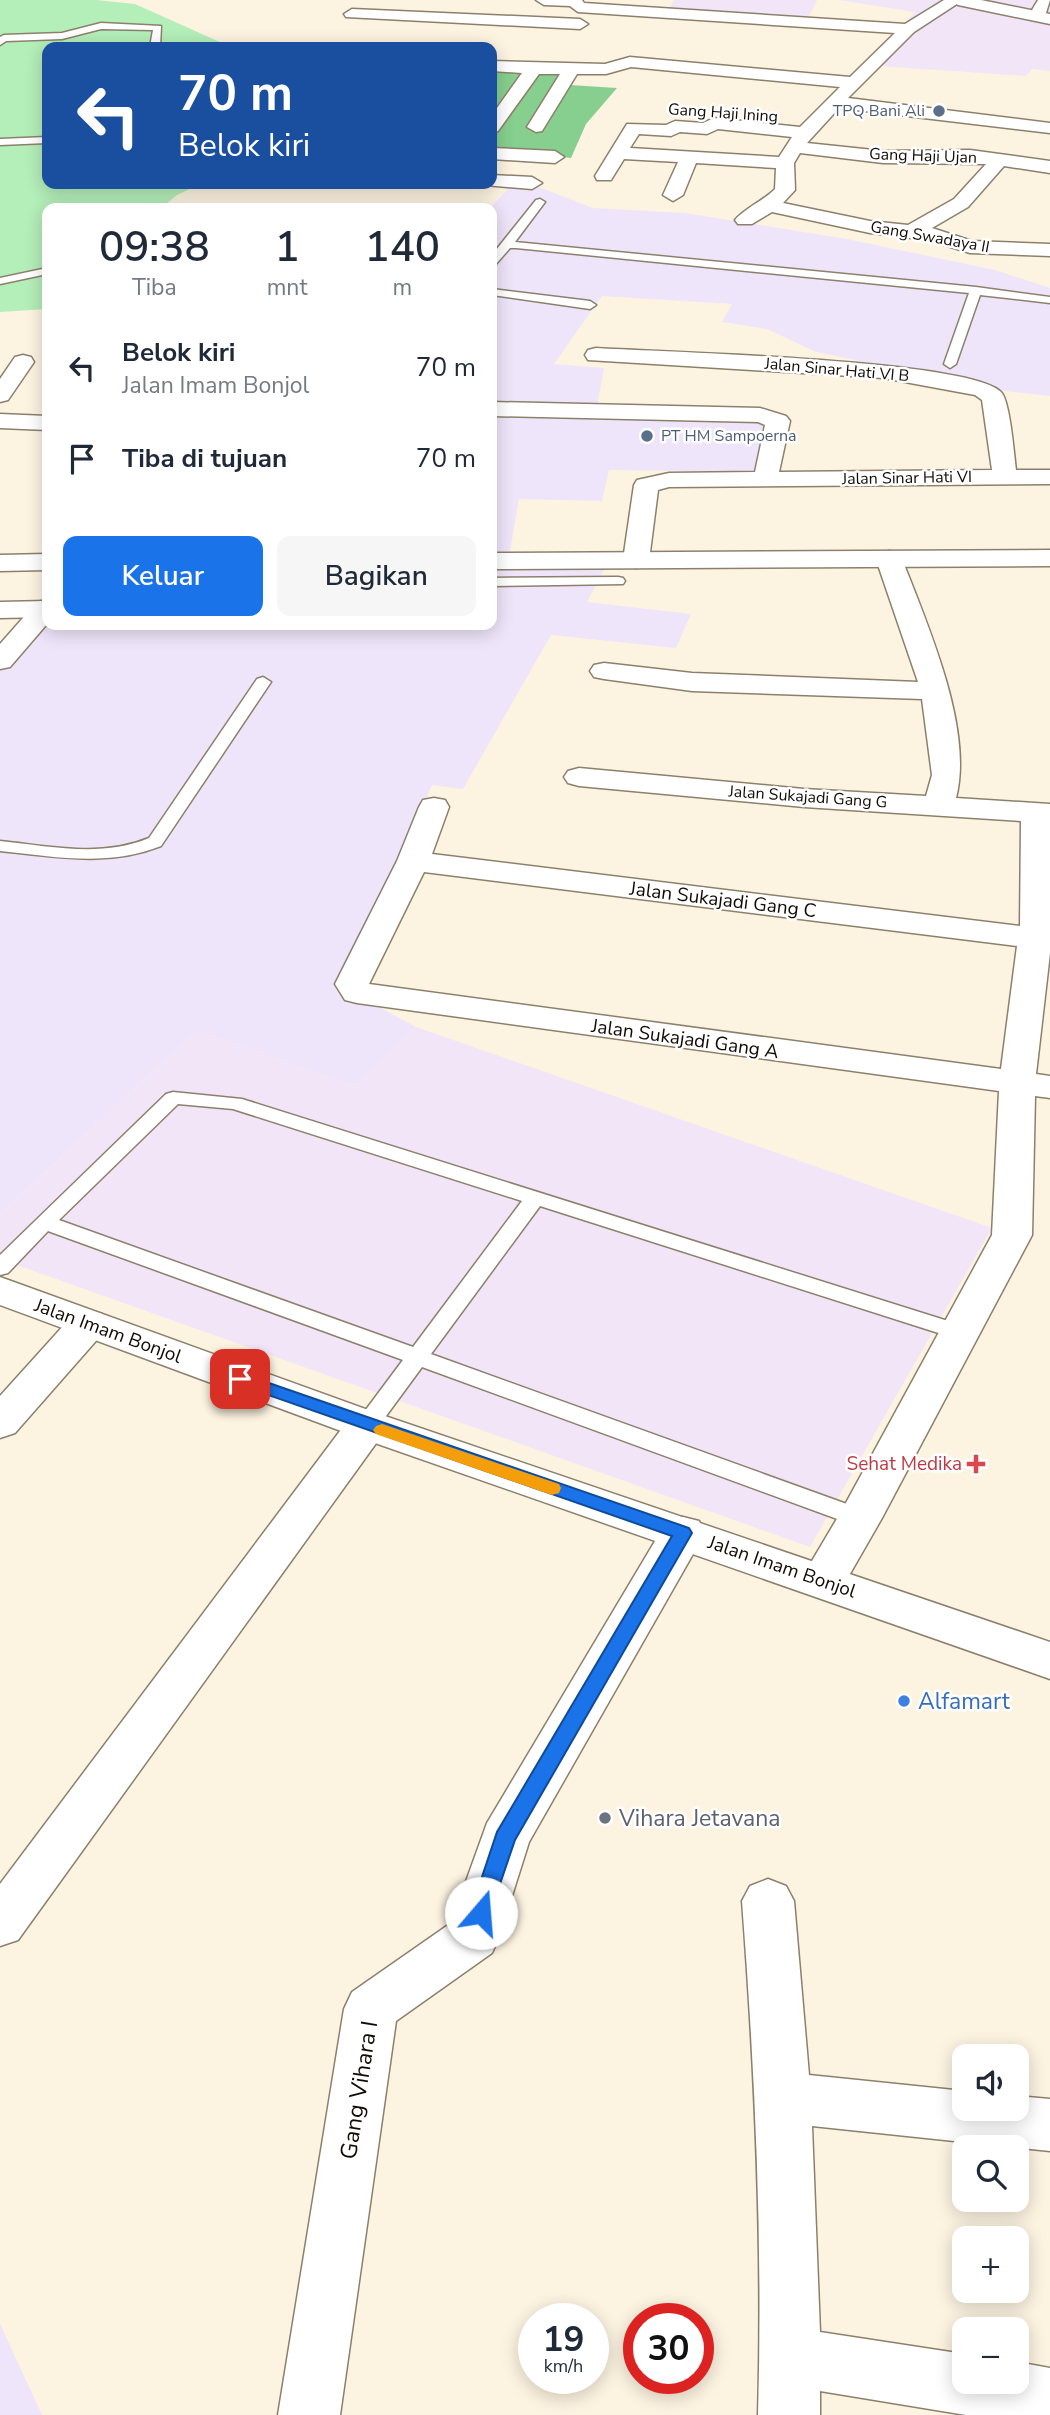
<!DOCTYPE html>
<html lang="id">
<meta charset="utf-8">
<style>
:root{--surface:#fff;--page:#f6f6f7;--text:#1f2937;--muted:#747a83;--accent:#1a73e8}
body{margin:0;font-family:"Nunito Sans",sans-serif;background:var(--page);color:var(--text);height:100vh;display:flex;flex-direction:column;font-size:26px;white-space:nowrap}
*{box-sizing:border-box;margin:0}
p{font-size:23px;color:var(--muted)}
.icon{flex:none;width:38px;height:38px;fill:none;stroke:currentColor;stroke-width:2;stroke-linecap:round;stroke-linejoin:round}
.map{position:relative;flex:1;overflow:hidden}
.drawer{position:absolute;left:42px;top:203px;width:455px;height:427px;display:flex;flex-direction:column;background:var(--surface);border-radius:14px;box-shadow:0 4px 18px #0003}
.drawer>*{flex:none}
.top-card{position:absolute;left:42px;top:42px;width:455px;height:147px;border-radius:14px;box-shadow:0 4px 18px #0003;background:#1a4fa0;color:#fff;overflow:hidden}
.tools{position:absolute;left:952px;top:2044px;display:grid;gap:14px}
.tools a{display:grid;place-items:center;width:77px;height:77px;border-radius:14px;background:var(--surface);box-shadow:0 4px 18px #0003;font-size:35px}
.speed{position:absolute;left:518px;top:2303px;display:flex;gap:14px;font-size:35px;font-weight:700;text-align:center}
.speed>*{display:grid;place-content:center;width:91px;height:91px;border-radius:50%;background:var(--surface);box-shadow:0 4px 18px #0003;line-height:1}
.speed small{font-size:18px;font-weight:400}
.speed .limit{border:10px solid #d22;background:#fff;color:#111}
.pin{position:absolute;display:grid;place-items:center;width:60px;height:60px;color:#fff;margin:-30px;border-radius:14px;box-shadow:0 4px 10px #0006}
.me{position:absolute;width:77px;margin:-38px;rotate:18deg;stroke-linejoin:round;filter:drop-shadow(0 0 5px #0008)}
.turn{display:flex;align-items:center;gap:24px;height:147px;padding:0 21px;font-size:32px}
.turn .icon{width:91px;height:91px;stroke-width:2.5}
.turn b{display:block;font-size:49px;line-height:60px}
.eta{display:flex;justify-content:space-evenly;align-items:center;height:119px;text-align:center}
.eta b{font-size:42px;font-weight:600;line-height:49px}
.primary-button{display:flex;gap:14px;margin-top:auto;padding:14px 21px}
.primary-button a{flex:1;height:80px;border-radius:14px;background:var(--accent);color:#fff;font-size:28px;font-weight:600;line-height:80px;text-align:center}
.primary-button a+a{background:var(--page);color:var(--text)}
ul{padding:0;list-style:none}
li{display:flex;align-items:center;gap:21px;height:91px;padding:0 21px}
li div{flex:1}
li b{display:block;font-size:26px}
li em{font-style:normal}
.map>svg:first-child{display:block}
.commercial{fill:#f2e5f8}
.industrial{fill:#efe5fb}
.green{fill:#b4eeb9}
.forest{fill:#86cf8e}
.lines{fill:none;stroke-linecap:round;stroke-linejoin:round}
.service-casing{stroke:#8c806c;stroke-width:3}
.minor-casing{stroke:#8c806c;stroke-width:3}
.tertiary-casing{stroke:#8c806c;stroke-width:3}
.primary-casing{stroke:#8c806c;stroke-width:3}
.trunk-casing{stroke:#8c806c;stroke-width:3}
.service{fill:#fff;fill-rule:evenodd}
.minor{fill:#fff;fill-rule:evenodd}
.tertiary{fill:#fff;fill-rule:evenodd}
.primary{fill:#fff;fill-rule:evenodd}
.trunk{fill:#fff;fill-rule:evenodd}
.route{fill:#1a73e8;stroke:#114b97;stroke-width:2}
.slow{fill:#f59e0b}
.service-dot{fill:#5c6f8a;stroke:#fff;stroke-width:2.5}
.health-dot{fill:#e0444e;stroke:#fff;stroke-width:2.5}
.shop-dot{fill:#3f7fe0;stroke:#fff;stroke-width:2.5}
.worship-dot{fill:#6b7280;stroke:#fff;stroke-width:2.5}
.labels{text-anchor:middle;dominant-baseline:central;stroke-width:5;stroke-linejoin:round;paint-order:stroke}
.far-service-label{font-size:16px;fill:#4e5e75;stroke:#fff;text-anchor:end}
.far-street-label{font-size:16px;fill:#100c05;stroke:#fff}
.street-label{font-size:19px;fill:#100c05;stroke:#fff}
.health-label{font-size:19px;fill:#be3a42;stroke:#fff;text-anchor:end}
.near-shop-label{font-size:23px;fill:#366cbe;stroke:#fff;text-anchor:start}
.near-worship-label{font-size:23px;fill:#5b616d;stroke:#fff;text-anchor:start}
.near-street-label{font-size:23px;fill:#100c05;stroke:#fff}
</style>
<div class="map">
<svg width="1050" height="2415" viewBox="0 0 1050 2415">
<rect width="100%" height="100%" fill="#fdf3e1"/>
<path class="commercial" d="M674 0H817L806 22 667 12Z
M839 0H1050V71L1032 69 1026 76 865 65 915 12Z
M416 1027 992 1228 810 1547 0 1259V1214L196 1031 355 1086Z"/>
<path class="industrial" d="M510 187H539L593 208 685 213 847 239 995 270 1050 288V396L1005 391 816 352 767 329 722 322 732 304 602 296 554 364 604 368 597 407 766 414 764 472 609 470 602 501 519 499 508 562H608L587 602 691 614 676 648 551 635 463 789 432 785 344 988 416 1027 355 1086 196 1031 0 1214V647L47 605V625H492L490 208Z
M0 2324 42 2415H0Z"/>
<path class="green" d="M0 0H96L135 4 231 47H47V184H200L177 195 161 208H47V309L0 312Z"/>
<path class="forest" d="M492 62 580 67 570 85 617 88 586 124 571 158 492 149Z"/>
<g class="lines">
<defs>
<path id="service" d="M101 23 161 26 160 47H150L153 30 101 29 62 39 6 41 0 45V37L4 35 62 33Z
M47 137V143L0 145V139Z
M540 199 545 202 515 242 976 287 1050 297V303L980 295 956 364 950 368 944 364 969 293 516 248H510L496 264 492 265V255L536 200Z
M328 205H356L361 208H323Z
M47 268V274L0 284V278Z
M492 289 590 301 596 305 590 309 492 295Z
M618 577 623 578 625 581 623 584 492 586V578Z
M263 677 271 682 161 846C108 867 56 857 0 851V841C50 846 101 858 149 838L257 679Z
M173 1092 242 1099 967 1327 970 1332 967 1337 959 1339 951 1337 540 1206 431 1354 869 1512 872 1518 869 1524 860 1527 851 1524 422 1367 375 1431 367 1433 359 1431 355 1425 359 1419 403 1360 48 1231 8 1273 0 1275V1255L166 1094ZM178 1104 233 1109 522 1201 413 1347 59 1220Z"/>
<path id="minor" d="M536 0H582L584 3 905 24 944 0H963L914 32 848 98 1050 123V133L839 108 807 143 883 151 970 150 1050 161V173L1004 166 968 207 932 228 972 241 1050 244V256L970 253 928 240 870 233 772 212 752 224H738L735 220C745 208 763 201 775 189L776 168 696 163 683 195 673 201 663 195 678 162 624 159 611 180H597L595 176 627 124 666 125 675 121 703 123 714 118 800 127 840 87 631 67 606 74H577L542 131 536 132 527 127 560 74H539L498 131 492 132V115L522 73 492 71V61L605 64 630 57 850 77 895 33 578 12 570 6 544 5ZM718 129 792 137 779 157 630 148 639 134 671 136 680 132 707 134ZM800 153 883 163 986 164 954 199 908 225 870 221 783 203 795 190 794 163Z
M1038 0H1050L1046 13H1034L1032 10Z
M352 9 580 19 588 24 580 29 346 17 344 14Z
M492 148 555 151 564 157 555 163 492 159Z
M492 175 532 177 542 183 532 189 485 185 492 184Z
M596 348C658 352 969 359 1001 392 1010 401 1014 455 1016 470H1050V484L669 487 658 490 649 560 645 566 636 568 627 566 623 560 634 485 637 480 669 473 755 472 765 425 758 422 492 416V402L760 408 786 416 790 421 779 472 992 470 982 400 975 395 883 378 588 360 585 355 588 350Z
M23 355 31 357 34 362 8 400 0 402V379L15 357Z
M0 414 47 416V430L0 428Z
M889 551 898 553 902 559C927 624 974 729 956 798L1050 804V953L1036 1074 1050 1076V1098L1035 1096 1032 1235 882 1518 839 1593 823 1598 807 1593 800 1581 841 1512 992 1235 999 1091 357 1003 345 1000 335 984 397 861 419 807 423 800 434 798 445 800 449 807 432 854 1020 926 1021 821 804 807 579 786 568 783 564 777 568 771 579 768 804 789 926 796 932 775 922 699 692 691 604 679 594 677 590 671 594 665 604 663 692 673 918 682 876 559 880 553ZM424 872 1017 946 1001 1069 369 984Z
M47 601V617L0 618V602Z
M88 1310 102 1314 108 1324 102 1334 15 1433 0 1438V1396L74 1314Z
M367 1410 382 1415 388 1425 382 1435 18 1940 0 1946V1884L352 1415Z
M683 1517 699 1521 705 1533 529 1842 499 1937 492 1953 396 2021 340 2415H278L344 2009 352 1992 451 1923 487 1823 667 1521Z
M768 1879 786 1886 794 1901 809 2075 964 2091V2109H1017V2096L1050 2099V2151L812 2126 820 2332 964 2354V2382H1017V2362L1050 2368V2415H966L820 2391V2415H758C763 2243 755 2072 742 1901L750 1886Z"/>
<path id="tertiary" d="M1050 550V566L492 569V553Z
M47 554V570L0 571V555Z
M47 600V624L10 667 0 669V644L37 602Z"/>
<path id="primary" d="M0 1277 382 1415 1050 1642V1679L352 1435 0 1305Z"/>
<path id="trunk" d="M950 0H981L1050 14V24L958 5Z"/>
</defs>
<use href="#service" class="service-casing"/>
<use href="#minor" class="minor-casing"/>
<use href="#tertiary" class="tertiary-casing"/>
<use href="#primary" class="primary-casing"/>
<use href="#trunk" class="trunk-casing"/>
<use href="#service" class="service"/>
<use href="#minor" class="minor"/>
<use href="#tertiary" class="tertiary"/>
<use href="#primary" class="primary"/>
<use href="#trunk" class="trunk"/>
</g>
<path class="route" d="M240 1373 689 1528 692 1533 515 1840 488 1919 481 1922 473 1919 470 1913 497 1832 672 1536 234 1383 231 1379Z"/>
<path class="slow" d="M382 1424 559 1484 561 1488 559 1493 552 1495 376 1434 373 1430 376 1426Z"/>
<g class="service-dot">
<circle cx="939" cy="111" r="7"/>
<circle cx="647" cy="436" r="7"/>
</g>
<path class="health-dot" d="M972.5 1453.5h7v7h7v7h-7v7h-7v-7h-7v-7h7z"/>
<circle class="shop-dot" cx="904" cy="1701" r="7"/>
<circle class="worship-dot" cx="605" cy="1818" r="7"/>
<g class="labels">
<g class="far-service-label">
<text x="925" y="111">TPQ Bani Ali</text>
<text x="661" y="436" text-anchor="start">PT HM Sampoerna</text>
</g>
<g class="far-street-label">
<text transform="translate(723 113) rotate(4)">Gang Haji Ining</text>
<text transform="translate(923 156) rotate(2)">Gang Haji Ujan</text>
<text transform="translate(930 237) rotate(10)">Gang Swadaya II</text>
<text transform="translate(837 370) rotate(5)">Jalan Sinar Hati VI B</text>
<text transform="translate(907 478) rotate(-1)">Jalan Sinar Hati VI</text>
<text transform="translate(808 797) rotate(4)">Jalan Sukajadi Gang G</text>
</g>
<g class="street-label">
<text transform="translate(723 900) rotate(7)">Jalan Sukajadi Gang C</text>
<text transform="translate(685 1039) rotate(8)">Jalan Sukajadi Gang A</text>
<text transform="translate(108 1331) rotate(20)">Jalan Imam Bonjol</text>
<text transform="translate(782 1567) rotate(19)">Jalan Imam Bonjol</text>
</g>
<g class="health-label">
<text x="962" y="1464">Sehat Medika</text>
</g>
<g class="near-shop-label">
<text x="918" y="1701">Alfamart</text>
</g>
<g class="near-worship-label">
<text x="619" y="1818">Vihara Jetavana</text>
</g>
<g class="near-street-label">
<text transform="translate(359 2090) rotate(-81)">Gang Vihara I</text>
</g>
</g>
</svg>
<div class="tools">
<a><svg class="icon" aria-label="sound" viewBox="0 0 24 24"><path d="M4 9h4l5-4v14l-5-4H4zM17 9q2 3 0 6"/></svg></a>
<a><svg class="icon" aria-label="search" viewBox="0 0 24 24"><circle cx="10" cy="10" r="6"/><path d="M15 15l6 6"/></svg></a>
<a>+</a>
<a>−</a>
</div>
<div class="speed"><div>19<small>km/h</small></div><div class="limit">30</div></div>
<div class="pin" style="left:240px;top:1379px;background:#d93025"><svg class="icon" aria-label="arrive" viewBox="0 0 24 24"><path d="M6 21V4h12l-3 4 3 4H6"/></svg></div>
<svg class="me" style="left:481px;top:1913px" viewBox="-20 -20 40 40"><circle r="19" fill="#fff"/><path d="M0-13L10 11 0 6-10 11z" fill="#1a73e8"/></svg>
<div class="top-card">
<div class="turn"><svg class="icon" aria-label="left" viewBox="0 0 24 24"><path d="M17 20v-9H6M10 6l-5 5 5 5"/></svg><div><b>70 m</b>Belok kiri</div></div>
</div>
<section class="drawer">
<div class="eta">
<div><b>09:38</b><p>Tiba</p></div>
<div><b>1</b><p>mnt</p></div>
<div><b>140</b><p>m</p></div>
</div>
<ul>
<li><svg class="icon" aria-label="left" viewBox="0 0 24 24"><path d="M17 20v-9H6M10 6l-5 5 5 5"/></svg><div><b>Belok kiri</b><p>Jalan Imam Bonjol</p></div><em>70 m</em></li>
<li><svg class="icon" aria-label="arrive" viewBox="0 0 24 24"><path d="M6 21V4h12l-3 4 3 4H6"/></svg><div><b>Tiba di tujuan</b></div><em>70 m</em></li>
</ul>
<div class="primary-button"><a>Keluar</a><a>Bagikan</a></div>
</section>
</div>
